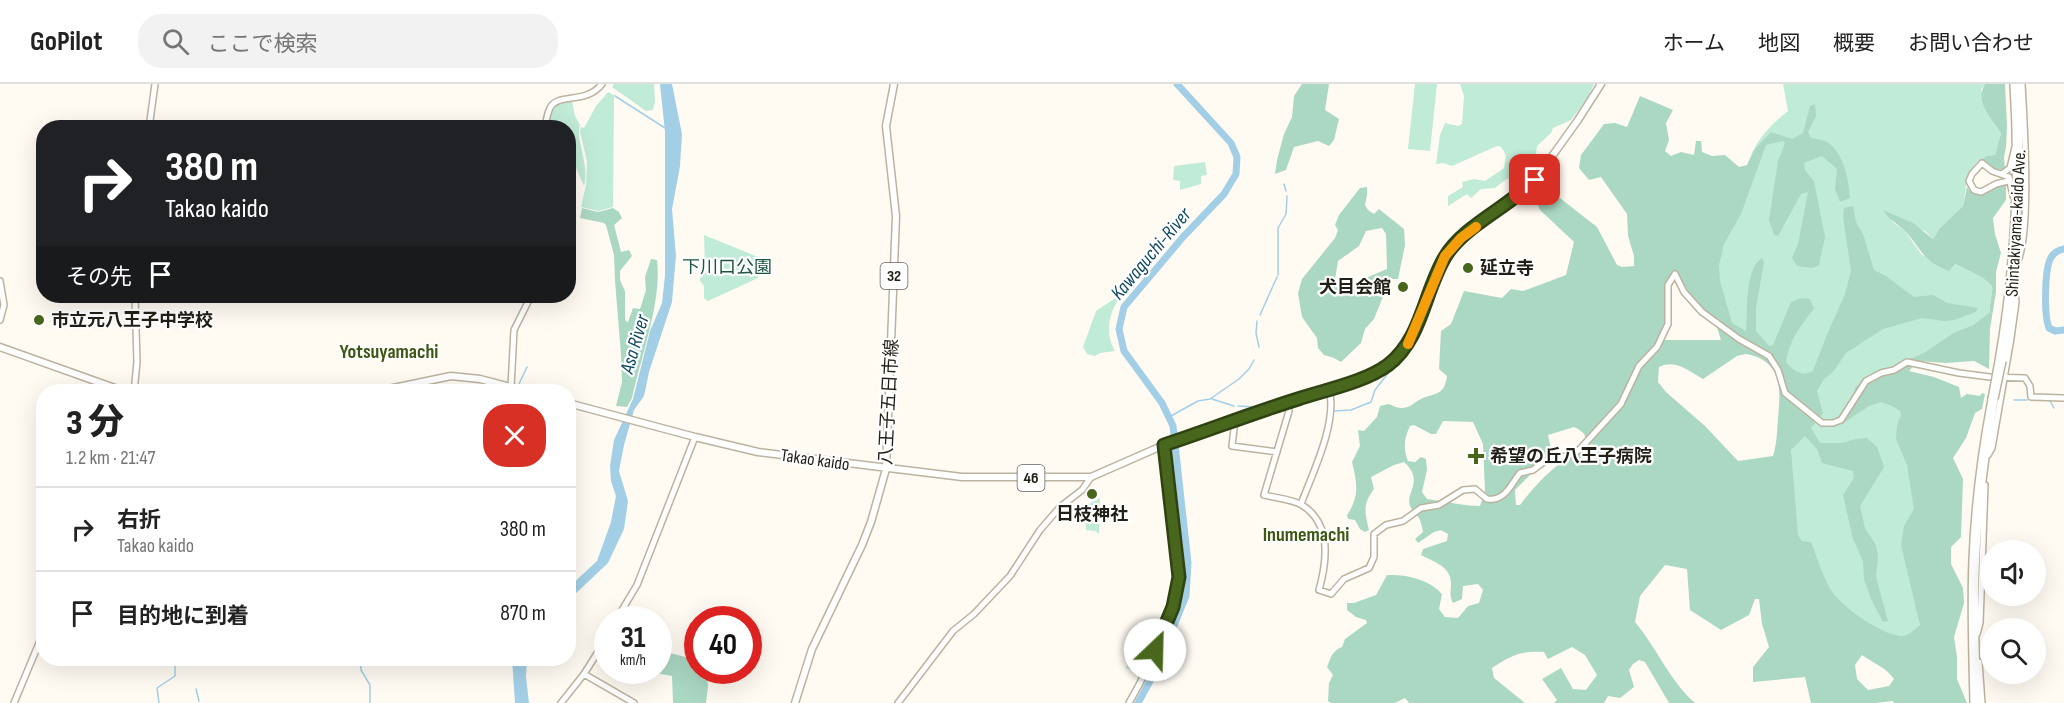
<!DOCTYPE html>
<html lang="ja">
<meta charset="utf-8">
<style>
:root{--surface:#fff;--page:#f2f2f2;--text:#222;--muted:#767676;--line:#e0e0e0}
body{margin:0;font-family:"Sofia Sans Condensed","Noto Sans JP",sans-serif;background:var(--page);color:var(--text);height:100vh;display:flex;flex-direction:column;font-size:22px;white-space:nowrap}
*{box-sizing:border-box;margin:0}
p{font-size:20px;color:var(--muted)}
.icon{flex:none;width:33px;height:33px;fill:none;stroke:currentColor;stroke-width:2;stroke-linecap:round;stroke-linejoin:round}
.map{position:relative;flex:1;overflow:hidden}
.side{position:absolute;left:36px;top:300px;width:540px;height:282px;display:flex;flex-direction:column;background:var(--surface);border-radius:24px;box-shadow:0 6px 24px #0002}
.side>*{flex:none}
.top-card{position:absolute;left:36px;top:36px;width:540px;height:183px;border-radius:24px;box-shadow:0 6px 24px #0002;background:#202124;color:#fff;overflow:hidden}
.fabs{position:absolute;left:1980px;top:456px;display:grid;gap:12px}
.fabs a{display:grid;place-items:center;width:66px;height:66px;border-radius:50%;background:var(--surface);box-shadow:0 6px 24px #0002;font-size:30px}
.speed{position:absolute;left:594px;top:522px;display:flex;gap:12px;font-size:30px;font-weight:700;text-align:center}
.speed>*{display:grid;place-content:center;width:78px;height:78px;border-radius:50%;background:var(--surface);box-shadow:0 6px 24px #0002;line-height:1}
.speed small{font-size:15px;font-weight:400}
.speed .limit{border:9px solid #d22;background:#fff;color:#111}
.pin{position:absolute;display:grid;place-items:center;width:51px;height:51px;color:#fff;margin:-26px;border-radius:12px;box-shadow:0 3px 9px #0006}
.me{position:absolute;width:66px;margin:-33px;rotate:24deg;stroke-linejoin:round;filter:drop-shadow(0 0 4px #0008)}
.turn{display:flex;align-items:center;gap:21px;height:126px;padding:0 30px;font-size:27px}
.turn .icon{width:78px;height:78px;stroke-width:2.5}
.turn b{display:block;font-size:42px;line-height:51px}
.then{display:flex;align-items:center;height:57px;padding:0 30px;background:#0003;gap:12px;font-size:22px}
.round{display:grid;place-items:center;flex:none;width:63px;height:63px;border-radius:24px;background:var(--page)}
.headline{display:flex;align-items:center;justify-content:space-between;height:102px;padding:0 30px}
h1{font-size:36px;font-weight:800;line-height:45px}
ul{padding:0;list-style:none}
li{display:flex;align-items:center;gap:18px;height:84px;padding:0 30px;border-top:2px solid var(--line)}
li div{flex:1}
li b{display:block;font-size:22px}
li em{font-style:normal}
header{display:flex;align-items:center;gap:36px;box-sizing:border-box;height:84px;padding:0 30px;background:var(--surface);border-bottom:2px solid var(--line)}
header strong{font-size:28px}
nav{display:flex;gap:33px;margin-inline-start:auto;font-size:21px}
.search{width:420px;height:54px;background:var(--page);display:flex;align-items:center;gap:15px;box-sizing:border-box;padding:0 21px;border-radius:24px;color:var(--muted);font-size:22px}
.map>svg:first-child{display:block}
.green{fill:#c0ebd6}
.forest{fill:#abd8c3;fill-rule:evenodd}
.water{fill:#a3cfe6}
.lines{fill:none;stroke-linecap:round;stroke-linejoin:round}
.stream{stroke:#a3cfe6;stroke-width:1.5}
.river{stroke:#a3cfe6;stroke-width:7}
.secondary-casing{stroke:#bcb39f;stroke-width:8}
.primary-casing{stroke:#bcb39f;stroke-width:9}
.secondary{stroke:#fff;stroke-width:5}
.primary{stroke:#fff;stroke-width:6}
.secondary-bridge-casing{stroke:#bcb39f;stroke-width:8;stroke-linecap:butt}
.secondary-bridge{stroke:#fff;stroke-width:5}
.route-casing{stroke:#2f4312;stroke-width:15}
.route{stroke:#48671c;stroke-width:10}
.slow{stroke:#f59e0b;stroke-width:10}
.poi-dot{fill:#48671c;stroke:#fff;stroke-width:2}
.labels{text-anchor:middle;dominant-baseline:central;stroke-width:4.5;stroke-linejoin:round;paint-order:stroke}
.shield{fill:#fff;stroke:#64625d;stroke-width:1.5}
.shield-label{font-size:16px;font-weight:bold;fill:#221f17}
.street-label{font-size:18px;fill:#221f17;stroke:#fff}
.park-label{font-size:18px;fill:#1c543f;stroke:#fff}
.poi-label{font-size:18px;font-weight:bold;fill:#221f17;stroke:#fff;text-anchor:start}
.water-label{font-size:20px;font-style:italic;fill:#0f4860;stroke:#fff}
.neighbourhood-label{font-size:20px;font-weight:bold;fill:#3c5813;stroke:#fff}
</style>
<header>
<strong>GoPilot</strong>
<div class="search"><svg class="icon" aria-label="search" viewBox="0 0 24 24"><circle cx="10" cy="10" r="6"/><path d="M15 15l6 6"/></svg>ここで検索</div>
<nav><a>ホーム</a><a>地図</a><a>概要</a><a>お問い合わせ</a></nav>
</header>
<div class="map">
<svg width="2064" height="619" viewBox="0 0 2064 619">
<rect width="100%" height="100%" fill="#fffbf3"/>
<path class="green" d="M614 0H654L655 17 653 26 646 27 612 3Z
M1415 0H1437L1430 67 1408 65Z
M1460 0H1594L1588 13 1571 36 1553 44 1551 49 1537 62 1536 70 1527 86 1505 96 1495 104 1481 105 1471 114 1467 110 1448 122V112L1463 103 1462 98 1474 95 1485 97 1504 84 1506 71 1501 63 1497 62 1452 82 1443 79 1436 80 1440 51 1445 39 1458 42 1462 40 1464 12Z
M1783 0H1985L1981 6 2001 49 1995 71C1966 73 1967 101 1963 122L1940 144 1933 155 1925 147 1891 137 1904 146 1922 171 1954 180 1983 194 1992 202C1993 211 1989 219 1990 228L1973 241 1953 249 1925 268 1868 293 1855 303 1850 325 1865 315 1905 317 1915 384 1920 558 1870 560 1798 466 1780 283 1734 248 1679 176 1745 93C1749 65 1765 45 1788 27Z
M608 8 614 11 613 123 598 127 581 123 586 101 587 77 580 47 581 43 584 44 596 22Z
M572 17 575 32 580 41C575 57 590 80 584 102L569 68 568 44H548C551 24 551 20 572 17Z
M1205 78 1207 91 1201 92V100L1180 106V97L1173 96 1174 82Z
M704 151 763 175 758 194 708 217 704 214V202L700 197 701 189 705 184Z
M1117 213 1119 215C1108 230 1105 251 1115 267L1100 269 1095 272 1087 270 1083 263 1096 227Z
M1100 414 1099 450 1095 447 1086 446 1085 422Z
M1137 559 1152 565 1142 590 1126 584Z"/>
<path class="forest" d="M1302 0H1329L1325 26 1339 35 1334 56 1329 62 1318 57 1294 63 1286 86 1275 90 1277 76 1284 50 1292 33 1294 12Z
M1985 0H2005L2007 42 2006 63 2004 73 2005 84C1996 89 1988 81 1982 75L1987 72 1995 71 2001 49C1992 34 1974 19 1985 0Z
M1640 12 1673 26 1666 39 1669 56 1665 67 1671 72 1681 68 1694 71 1696 57H1701L1702 68 1712 72 1725 71 1739 83 1747 81 1755 65 1771 48 1792 55 1803 49 1810 22 1815 20 1816 32 1808 48 1811 54C1817 55 1825 56 1830 60 1844 72 1849 97 1850 114L1840 118 1835 105 1837 85 1822 72 1804 79 1805 86 1814 97 1825 153 1819 181 1813 184 1797 182 1792 174 1798 160 1808 108 1801 110 1778 152 1774 151 1769 136 1778 77 1785 59 1783 57 1766 61 1741 130 1724 160 1719 181 1720 197 1732 239 1746 247C1748 228 1744 186 1762 174L1764 178 1756 224V247L1769 262 1773 261 1791 218 1802 214 1810 215 1814 225C1800 242 1789 257 1786 278 1794 287 1801 293 1813 287L1826 253 1845 210 1851 187 1843 133 1844 124 1853 122 1856 138 1863 150 1874 186 1886 192 1914 213 1933 211 1947 219 1978 224 1976 228 1954 236 1944 237 1922 234 1883 245 1846 269 1833 288 1824 295 1817 307 1823 329 1811 344 1820 359H1842L1856 355 1867 354 1877 363 1884 383 1860 422 1865 444 1876 461 1878 472 1876 493 1888 537 1883 538 1871 515 1864 495 1863 477 1853 455 1843 411 1854 394 1853 387 1822 379 1817 365 1805 352 1791 366 1798 451 1802 457 1811 458C1817 473 1822 491 1831 506 1840 522 1881 550 1900 552 1908 553 1914 546 1920 541L1901 461 1904 442 1914 425 1907 381 1896 355 1897 341 1901 331 1900 327 1892 322 1881 318 1869 322 1842 340 1838 334 1850 326 1855 303 1868 293 1925 268 1953 249 1973 241 1990 228C1989 219 1993 211 1992 202L1983 194 1955 180 1949 187C1921 176 1922 165 1904 146 1896 139 1889 135 1883 126L1913 139 1933 155 1940 144 1963 122 1967 103 1970 107 1981 110 1996 103 2006 101V116L1993 134 1995 150 2001 169 1996 188V208L1990 245 1989 285 1974 277 1946 279 1918 277 1909 287 1934 293 1959 303 1961 314 1967 310 1980 312 1982 309 1985 310 1982 325 1975 329 1966 354 1953 374 1963 395 1961 453 1951 463V480L1963 504 1964 519 1954 553 1957 573V595L1967 619H1894L1893 617 1875 619H1811L1805 593 1753 598V583L1769 563 1762 540 1759 515H1755L1749 531 1721 546 1690 526 1687 485 1665 481 1640 512 1635 538C1657 564 1669 596 1695 619H1669L1645 578 1639 576 1633 580 1629 586 1634 603 1620 614 1608 612 1604 619H1554L1557 616 1542 595 1561 584 1573 605 1586 606 1597 591 1585 571 1572 563 1548 575 1544 568C1520 567 1512 571 1492 584L1494 594 1525 619H1409L1405 614 1395 619H1331L1328 617 1329 599 1333 591 1327 583C1331 573 1332 567 1342 563L1345 555 1367 539 1366 536 1356 533 1347 526V519H1354L1376 511 1387 491C1406 490 1429 495 1442 510L1439 525 1445 533 1458 534 1468 522 1479 519 1483 506 1478 500 1463 502 1462 515 1453 519C1449 512 1451 507 1451 500 1451 482 1434 478 1421 471L1423 465 1447 457 1448 450 1441 446 1434 448 1418 459 1415 455 1423 448C1422 443 1421 438 1419 434 1417 430 1412 427 1410 422 1405 408 1425 397 1404 378L1394 381 1371 393 1374 405C1362 421 1365 428 1369 446L1365 448 1360 445 1355 436 1348 435 1347 431C1360 412 1357 399 1352 378L1360 362 1358 346 1364 347 1377 333 1380 322 1388 320C1393 321 1396 324 1401 324 1410 324 1412 320 1419 316 1433 308 1444 314 1447 292L1439 285 1441 247 1451 240 1464 207 1502 214 1511 205 1523 207 1566 191 1574 158 1540 126 1536 117 1541 110 1556 111 1597 143 1617 181 1622 183 1634 182V172L1628 152 1627 130 1601 93 1589 96 1579 84 1581 71 1604 40 1615 39 1627 43ZM1674 193 1716 240 1721 256H1664L1671 238V203ZM1746 270C1782 277 1781 303 1778 334 1777 347 1777 360 1773 372L1738 377 1705 342 1666 308 1658 298 1659 283C1676 275 1688 287 1703 295L1737 272ZM1443 337 1473 338 1483 360 1485 407 1480 422C1462 422 1445 417 1427 415L1422 408 1427 386 1426 375 1421 373 1415 378 1408 377C1403 364 1404 355 1410 342L1414 341 1431 350H1436ZM1574 343C1584 348 1587 351 1586 362 1560 376 1538 397 1520 421H1516L1515 406 1552 369 1548 351ZM1862 571C1874 580 1886 583 1894 595L1889 602 1868 606 1857 595 1855 581Z
M1367 103V111L1365 121 1368 126 1374 130 1379 125 1404 145 1405 161 1398 195H1390L1374 235 1365 245 1361 259 1341 278 1334 274 1324 271 1318 264 1317 254 1302 233 1298 209 1302 195 1335 154 1338 146 1335 141 1339 131 1360 104ZM1382 144 1386 150 1387 185 1356 198 1334 201 1338 177 1359 162 1366 147Z
M582 124 598 128 613 124 619 128 622 134 614 141 621 168 629 166 632 172 620 187V196L625 207V236L628 238 633 224 640 225 646 206 645 193 651 175 657 176C662 217 641 273 632 314L627 323 616 322 622 298 621 271 615 197 614 171 606 141 604 139 580 134Z
M670 569 697 576 698 586 706 587 708 602 706 619H673L672 592 656 589Z"/>
<path class="water" d="M660 0H672L682 50 680 82 672 125 676 172 672 218 649 288 644 312 634 326 624 361 619 387 628 417 624 445 608 479 573 512 569 514 568 504 597 477 611 438 616 412 611 397 610 382 614 356 633 315 650 247 662 219 665 191V48Z
M512 575H527L526 593 529 619H515Z"/>
<g class="lines">
<path class="stream" d="M615 12 665 44
M1284 100 1286 107
M1278 191V144L1286 130 1287 112
M1260 231 1277 193
M1257 237 1256 249 1259 263
M518 302 527 283
M1212 315 1234 322
M2049 315 2054 324
M2014 316H2027
M1238 322 1255 323
M1334 327 1351 326 1371 318 1375 306 1389 288
M1169 333 1198 317 1210 315 1239 295 1249 285 1254 276
M360 574 361 586 370 601V619
M196 605 199 617
M159 619 157 604 175 592V578L178 574"/>
<path class="river" d="M2064 165C2059 166 2055 168 2052 172 2044 182 2044 232 2049 244L2055 247 2064 246
M1138 619 1155 588 1186 512 1188 479 1173 342 1162 319 1124 267 1119 245 1124 223 1183 153 1224 110 1236 90 1237 73 1231 59 1177 0"/>
<defs>
<path id="secondary" d="M149 44 155 0
M545 44C546 37 547 30 550 24 558 8 586 21 602 0
M2003 89 2010 84 2015 63
M2008 97 1996 100 1981 108 1974 106 1969 97 1972 90 1982 79 1992 87 2009 93 2013 112
M2016 181C2032 154 2024 36 2022 0
M1675 190 1684 208 1702 228 1739 255 1769 272 1778 286 1785 309 1822 339H1833L1841 336 1866 297 1881 289 1894 286 1907 278 1959 289 1990 293 2025 294 2030 302 2031 313 2064 314
M0 197 4 221 0 236
M1998 277C2014 185 2019 93 2013 0
M2003 277C2017 185 2023 94 2018 0
M511 303 514 246 531 212
M134 308 137 278 135 212
M1288 318 1289 327 1264 411C1275 414 1292 415 1302 421 1332 440 1327 477 1319 506L1331 510 1344 495 1369 484 1374 473V450L1386 441 1403 437 1421 424 1439 421 1463 406 1475 405 1487 415C1505 418 1511 400 1520 389L1533 386 1545 377 1570 371 1579 366 1621 320 1639 282 1657 263 1668 240V201L1675 190
M1235 336 1232 362 1277 368
M1988 371 1992 364 2011 254 2016 218 2015 209
M1301 420C1313 388 1338 338 1329 304
M616 536 637 501 695 353
M1977 550 1980 539 1985 401
M1979 578 1982 619
M584 590 634 619
M14 619 44 547
M561 619 584 590 608 552
M898 619 953 547 974 530 1010 492 1040 446 1060 423 1082 406 1091 393
M1129 619 1140 599 1166 543 1178 507 1179 482 1164 361
M1973 619C1972 571 1970 523 1972 476 1974 422 1981 368 1991 315
M1978 619C1976 568 1974 517 1977 467 1979 416 1987 365 1995 315"/>
<path id="primary" d="M0 263 126 308
M374 308 451 292 480 295 529 308
M568 319 695 353 758 368 962 393H1091L1157 364 1355 296 1388 281 1409 257 1439 183 1452 163 1461 154 1518 113 1535 96 1578 36 1601 0
M795 619 812 565 862 461 871 438 886 385 896 132 886 42 894 0"/>
</defs>
<use href="#secondary" class="secondary-casing"/>
<use href="#primary" class="primary-casing"/>
<use href="#secondary" class="secondary"/>
<use href="#primary" class="primary"/>
<defs>
<path id="secondary-bridge" d="M1991 315 1998 277
M1995 315 2003 277"/>
</defs>
<use href="#secondary-bridge" class="secondary-bridge-casing"/>
<use href="#secondary-bridge" class="secondary-bridge"/>
</g>
<g class="lines">
<defs>
<path id="route" d="M1155 566 1173 523 1179 493 1164 361C1209 346 1253 329 1298 315 1325 306 1365 298 1388 281 1422 255 1424 208 1445 173 1463 142 1509 123 1535 96"/>
</defs>
<use href="#route" class="route-casing"/>
<use href="#route" class="route"/>
<path class="slow" d="M1408 260 1445 172 1461 154 1476 143"/>
</g>
<g class="poi-dot">
<circle cx="1468" cy="184" r="6"/>
<circle cx="1403" cy="203" r="6"/>
<circle cx="39" cy="236" r="6"/>
<path d="M1473 363h6v6h6v6h-6v6h-6v-6h-6v-6h6z"/>
<circle cx="1092" cy="410" r="6"/>
</g>
<g class="labels">
<g class="shield">
<rect x="880.5" y="179" width="27" height="26" rx="4.5"/>
<rect x="1017.5" y="381" width="27" height="26" rx="4.5"/>
</g>
<g class="shield-label">
<text x="894" y="192">32</text>
<text x="1031" y="394">46</text>
</g>
<g class="street-label">
<text transform="translate(2016 139) rotate(-87)">Shintakiyama-kaido Ave.</text>
<text transform="translate(889 318) rotate(-87)">八王子五日市線</text>
<text transform="translate(815 376) rotate(8)">Takao kaido</text>
</g>
<g class="park-label">
<text x="727" y="183">下川口公園</text>
</g>
<g class="poi-label">
<text x="1480" y="184">延立寺</text>
<text x="1391" y="203" text-anchor="end">犬目会館</text>
<text x="51" y="236">市立元八王子中学校</text>
<text x="1490" y="372">希望の丘八王子病院</text>
<text x="1092" y="430" text-anchor="middle">日枝神社</text>
</g>
<g class="water-label">
<text transform="translate(1151 170) rotate(-50)">Kawaguchi-River</text>
<text transform="translate(635 260) rotate(-74)">Asa River</text>
</g>
<g class="neighbourhood-label">
<text x="389" y="268">Yotsuyamachi</text>
<text x="1306" y="451">Inumemachi</text>
</g>
</g>
</svg>
<div class="fabs">
<a><svg class="icon" aria-label="sound" viewBox="0 0 24 24"><path d="M4 9h4l5-4v14l-5-4H4zM17 9q2 3 0 6"/></svg></a>
<a><svg class="icon" aria-label="search" viewBox="0 0 24 24"><circle cx="10" cy="10" r="6"/><path d="M15 15l6 6"/></svg></a>
</div>
<div class="speed"><div>31<small>km/h</small></div><div class="limit">40</div></div>
<div class="pin" style="left:1535px;top:96px;background:#d93025"><svg class="icon" aria-label="arrive" viewBox="0 0 24 24"><path d="M6 21V4h12l-3 4 3 4H6"/></svg></div>
<svg class="me" style="left:1155px;top:566px" viewBox="-20 -20 40 40"><circle r="19" fill="#fff"/><path d="M0-13L10 11 0 6-10 11z" fill="#48671c"/></svg>
<div class="top-card">
<div class="turn"><svg class="icon" aria-label="right" viewBox="0 0 24 24"><path d="M7 20v-9h11M14 6l5 5-5 5"/></svg><div><b>380 m</b>Takao kaido</div></div>
<div class="then">その先<svg class="icon" aria-label="arrive" viewBox="0 0 24 24"><path d="M6 21V4h12l-3 4 3 4H6"/></svg></div>
</div>
<section class="side">
<div class="headline"><div><h1>3 分</h1><p>1.2 km · 21:47</p></div><a class="round" style="background:#d93025;color:#fff"><svg class="icon" aria-label="close" viewBox="0 0 24 24"><path d="M6 6l12 12M18 6L6 18"/></svg></a></div>
<ul>
<li><svg class="icon" aria-label="right" viewBox="0 0 24 24"><path d="M7 20v-9h11M14 6l5 5-5 5"/></svg><div><b>右折</b><p>Takao kaido</p></div><em>380 m</em></li>
<li><svg class="icon" aria-label="arrive" viewBox="0 0 24 24"><path d="M6 21V4h12l-3 4 3 4H6"/></svg><div><b>目的地に到着</b></div><em>870 m</em></li>
</ul>
</section>
</div>
